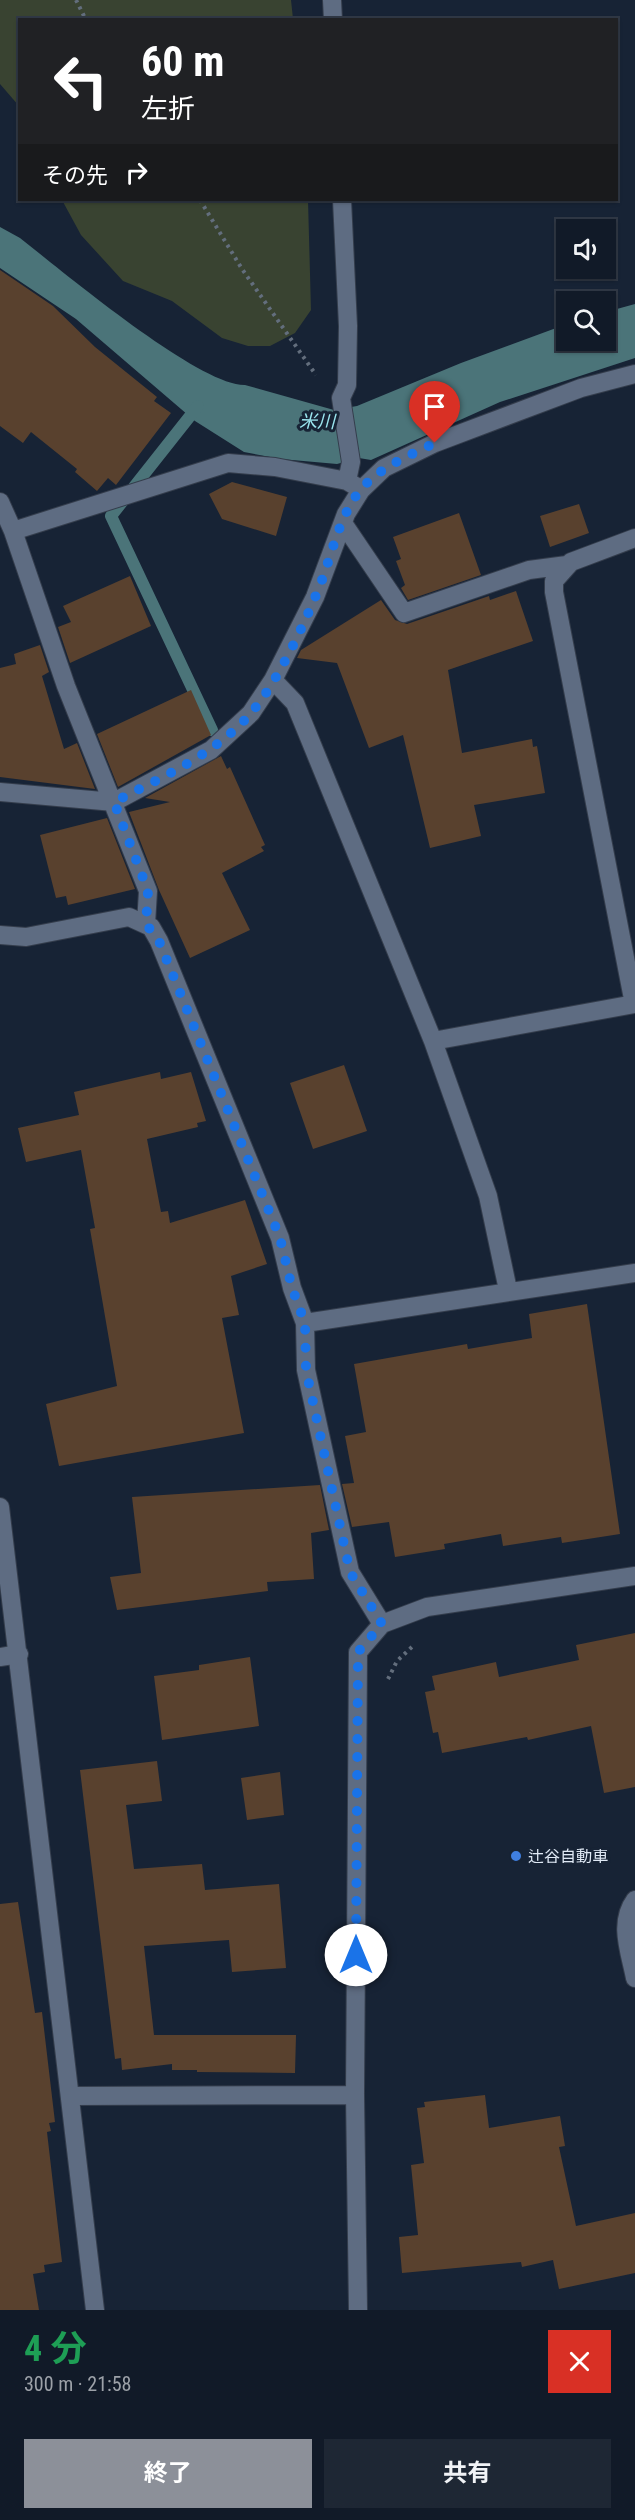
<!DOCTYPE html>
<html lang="ja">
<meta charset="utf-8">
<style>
:root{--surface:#111a28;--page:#1e2734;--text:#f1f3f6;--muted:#9ca1a8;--line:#303845;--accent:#8c9099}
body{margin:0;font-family:"Roboto Condensed","Noto Sans JP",sans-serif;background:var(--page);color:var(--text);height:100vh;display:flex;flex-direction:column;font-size:22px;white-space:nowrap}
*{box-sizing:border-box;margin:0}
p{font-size:20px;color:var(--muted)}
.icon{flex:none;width:33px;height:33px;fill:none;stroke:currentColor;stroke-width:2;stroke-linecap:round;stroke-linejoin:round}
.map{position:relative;height:2310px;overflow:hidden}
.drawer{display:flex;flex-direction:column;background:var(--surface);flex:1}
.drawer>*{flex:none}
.guide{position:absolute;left:18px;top:18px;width:600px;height:183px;border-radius:0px;box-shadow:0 2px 4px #0004,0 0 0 2px var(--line);background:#202124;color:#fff;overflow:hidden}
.controls{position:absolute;left:556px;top:219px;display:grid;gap:12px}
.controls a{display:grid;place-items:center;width:60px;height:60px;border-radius:0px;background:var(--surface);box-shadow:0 2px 4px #0004,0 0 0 2px var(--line);font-size:30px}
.pin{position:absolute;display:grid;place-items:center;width:51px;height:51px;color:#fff;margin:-62px -26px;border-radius:50% 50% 50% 0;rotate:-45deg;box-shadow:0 0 6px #0007}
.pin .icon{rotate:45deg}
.me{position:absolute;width:66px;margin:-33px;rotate:0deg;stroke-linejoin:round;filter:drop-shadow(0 0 4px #0008)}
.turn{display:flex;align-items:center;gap:21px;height:126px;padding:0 24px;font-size:27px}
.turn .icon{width:78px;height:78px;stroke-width:2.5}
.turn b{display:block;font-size:42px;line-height:51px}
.then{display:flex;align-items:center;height:57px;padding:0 24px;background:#0003;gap:12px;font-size:22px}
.round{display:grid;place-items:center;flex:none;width:63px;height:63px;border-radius:0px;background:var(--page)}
.headline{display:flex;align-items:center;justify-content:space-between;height:102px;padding:0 24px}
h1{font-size:36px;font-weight:700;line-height:45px;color:#1e9e55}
.cta{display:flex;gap:12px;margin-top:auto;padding:12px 24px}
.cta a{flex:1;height:69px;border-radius:0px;background:var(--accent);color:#fff;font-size:24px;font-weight:700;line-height:69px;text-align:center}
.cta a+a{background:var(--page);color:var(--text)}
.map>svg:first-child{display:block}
.green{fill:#394331}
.water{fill:#4b7479}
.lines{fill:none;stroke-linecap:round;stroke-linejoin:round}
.stream{stroke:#4b7479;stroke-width:12}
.building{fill:#59412e}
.minor-casing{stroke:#343d4c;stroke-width:20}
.path{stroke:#636e7d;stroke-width:4;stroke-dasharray:3 4.5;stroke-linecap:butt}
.minor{stroke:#5e6c82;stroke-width:18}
.route{stroke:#1a73e8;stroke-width:10;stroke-dasharray:0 18}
.shop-dot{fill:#3f7fe0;stroke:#172335;stroke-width:2}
.labels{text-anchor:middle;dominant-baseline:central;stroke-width:6;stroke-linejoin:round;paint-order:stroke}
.poi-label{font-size:16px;fill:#e0e9f5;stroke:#172335;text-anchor:start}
.water-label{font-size:18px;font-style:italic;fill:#9be6f0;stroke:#172335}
</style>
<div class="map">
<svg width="635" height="2310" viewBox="0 0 635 2310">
<rect width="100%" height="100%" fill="#172335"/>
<path class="green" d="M0 0H291L293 19 20 20 19 106 0 84Z
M62 200H308L311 310 295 333 270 346H248L222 338 172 301 123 281 81 235Z"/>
<path class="water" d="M0 227 20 238C61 270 199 386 245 385L334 410 357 406 461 363 567 324V340H606V312L635 304V358L500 402 371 460 359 458 337 464 281 459 244 452 195 421 76 319 0 268Z"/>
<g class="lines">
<path class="stream" d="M198 406 111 516 212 730"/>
</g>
<path class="building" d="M0 270 53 306 95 347 157 397 154 401 171 413 116 485 108 478 97 491 75 472 77 469 31 432 23 443 0 426Z
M232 482 287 497 276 536 222 519 209 494Z
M579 504 589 533 550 547 540 516Z
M459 513 481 575 408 600 401 588 405 585 396 561 401 559 393 537Z
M130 576 151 626 70 663 58 627 71 622 63 606Z
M516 591 533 641 448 670 462 753 532 739 533 747 537 746 545 793 474 805 481 836 430 848 403 735 369 748 337 663 297 658 301 650 381 600 395 620 407 624 489 596 490 600Z
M40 645 49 672 42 676 64 749 77 743 95 789 0 777V668L16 664 14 654Z
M191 690 211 735 118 787 97 734Z
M221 756 227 769 230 767 265 845 261 847 264 851 222 873 250 930 190 958 159 890 129 812 170 802 145 798Z
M107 818 135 889 68 905 66 896 56 898 40 835Z
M344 1065 367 1131 313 1149 290 1083Z
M160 1072 161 1079 191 1072 206 1121 197 1123 198 1127 147 1139 161 1212 168 1211 170 1223 245 1200 267 1264 231 1276 239 1315 222 1318 244 1433 59 1466 46 1404 117 1386 90 1229 95 1228 81 1150 26 1162 18 1128 79 1115 74 1092Z
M587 1304 620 1534 562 1543 561 1537 503 1546 501 1534 444 1544 445 1549 395 1557 389 1522 352 1527 342 1484 354 1483 345 1436 366 1432 354 1364 467 1344 468 1349 532 1338 529 1314Z
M320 1485 329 1530 311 1533 314 1579 267 1582 268 1591 117 1610 110 1577 141 1573 132 1497Z
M635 1633V1787L604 1793 591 1726 528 1740 527 1737 442 1753 438 1732 433 1733 425 1692 435 1690 432 1676 496 1662 499 1677 579 1660 576 1645Z
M250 1657 259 1726 162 1740 154 1676 199 1670V1665Z
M157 1761 162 1801 126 1805 134 1869 202 1864 205 1890 279 1884 286 1968 232 1972 229 1940 144 1946 154 2035H296L295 2073 197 2072V2070H172V2064L122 2070 121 2058 115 2059 80 1770Z
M280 1772 284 1815 247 1820 241 1778Z
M18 1902 35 2013 42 2012 55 2122 49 2123 51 2131 47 2132 62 2262 44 2265 45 2272 33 2274 39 2310H0V1904Z
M485 2095 489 2128 560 2116 565 2146 559 2147 576 2226 635 2213V2273L559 2289 553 2260 522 2267 521 2262 402 2273 399 2237 418 2235 411 2165 424 2163 417 2108 425 2107 424 2102Z"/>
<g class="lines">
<defs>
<path id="minor" d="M332 0 333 20
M342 200 348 326 347 385 341 398 351 462 347 481 357 487
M0 502 13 531 66 686 148 891 146 924
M343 523 404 613 529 570 567 565
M13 531 228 463 275 467 347 481
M273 680 295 703 433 1041 488 1196 508 1290
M0 792 114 802 211 750 251 713 273 680 315 597 346 514 361 490 384 468 435 443 581 388 635 374
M0 935 26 937 129 917 151 927 159 941 280 1238 292 1288 305 1323 306 1370 350 1572 382 1624
M433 1041 634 1004 554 592V581L571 562 635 538
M305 1323 635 1273
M0 1507 95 2310
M0 1657 19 1654
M635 1900C618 1923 630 1952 635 1978
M71 2096 355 2095
M358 2310 355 2095 358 1652 382 1624 427 1607 635 1576"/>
</defs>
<use href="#minor" class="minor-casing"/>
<path class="path" d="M76 0 86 20
M200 200 242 269 316 375
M388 1679 397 1661 414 1645"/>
<use href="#minor" class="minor"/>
</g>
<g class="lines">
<path class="route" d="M356 1955 358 1652 382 1624 350 1572 306 1370 305 1323 292 1288 280 1238 159 941 146 924 148 891 114 802C162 777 215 755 251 713 278 682 307 619 322 580 333 550 341 512 362 488 382 466 409 456 435 443"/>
</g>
<circle class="shop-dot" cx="516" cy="1856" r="6"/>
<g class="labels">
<g class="poi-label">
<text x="528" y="1856">辻谷自動車</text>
</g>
<g class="water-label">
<text transform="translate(317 421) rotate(1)">米川</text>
</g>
</g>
</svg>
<div class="controls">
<a><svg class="icon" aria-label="sound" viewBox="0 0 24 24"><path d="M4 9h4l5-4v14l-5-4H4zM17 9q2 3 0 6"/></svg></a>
<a><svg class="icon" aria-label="search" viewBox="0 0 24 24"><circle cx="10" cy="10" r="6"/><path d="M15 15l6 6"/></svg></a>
</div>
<div class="pin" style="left:435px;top:443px;background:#d93025"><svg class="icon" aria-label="arrive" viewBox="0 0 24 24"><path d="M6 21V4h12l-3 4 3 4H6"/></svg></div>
<svg class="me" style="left:356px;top:1955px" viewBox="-20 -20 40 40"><circle r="19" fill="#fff"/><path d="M0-13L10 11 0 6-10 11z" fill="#1a73e8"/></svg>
<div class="guide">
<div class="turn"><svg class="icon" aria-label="left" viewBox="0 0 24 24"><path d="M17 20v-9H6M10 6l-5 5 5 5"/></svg><div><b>60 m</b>左折</div></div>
<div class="then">その先<svg class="icon" aria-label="right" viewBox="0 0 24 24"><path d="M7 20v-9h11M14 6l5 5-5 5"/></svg></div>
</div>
</div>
<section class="drawer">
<div class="headline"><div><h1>4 分</h1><p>300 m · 21:58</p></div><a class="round" style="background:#d93025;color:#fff"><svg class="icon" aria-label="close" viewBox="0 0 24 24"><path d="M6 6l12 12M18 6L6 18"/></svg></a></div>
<div class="cta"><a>終了</a><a>共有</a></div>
</section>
